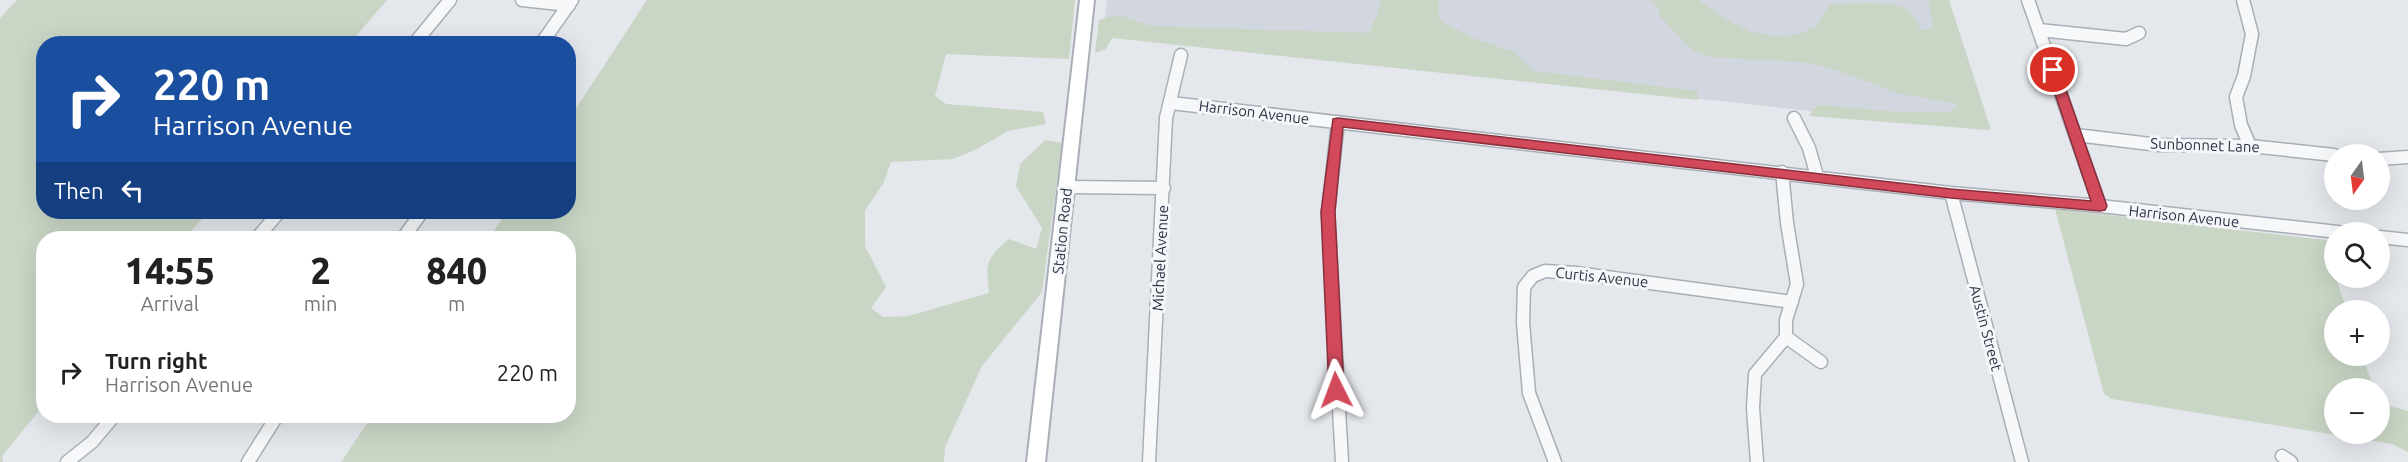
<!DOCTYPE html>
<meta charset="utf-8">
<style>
:root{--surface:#fff;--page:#f6f6f6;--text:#222;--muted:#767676}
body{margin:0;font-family:Ubuntu,sans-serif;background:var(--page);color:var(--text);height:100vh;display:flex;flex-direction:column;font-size:22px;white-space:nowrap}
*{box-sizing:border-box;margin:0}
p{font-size:20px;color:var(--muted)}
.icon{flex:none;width:33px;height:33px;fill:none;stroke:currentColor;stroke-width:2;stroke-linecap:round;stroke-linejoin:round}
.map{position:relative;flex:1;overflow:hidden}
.drawer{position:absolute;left:36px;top:231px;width:540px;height:192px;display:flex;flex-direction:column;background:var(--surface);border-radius:24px;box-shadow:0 6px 24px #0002}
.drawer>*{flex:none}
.banner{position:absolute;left:36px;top:36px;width:540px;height:183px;border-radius:24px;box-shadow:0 6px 24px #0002;background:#1a4fa0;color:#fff;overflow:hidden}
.needle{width:39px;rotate:194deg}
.buttons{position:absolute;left:2324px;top:144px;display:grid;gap:12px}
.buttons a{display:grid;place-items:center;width:66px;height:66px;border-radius:50%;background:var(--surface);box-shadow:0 6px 24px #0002;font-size:30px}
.pin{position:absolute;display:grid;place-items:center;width:51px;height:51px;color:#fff;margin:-26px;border:3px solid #fff;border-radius:50%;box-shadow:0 2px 6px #0007}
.me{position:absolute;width:66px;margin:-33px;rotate:357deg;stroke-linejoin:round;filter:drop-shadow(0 0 4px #0008)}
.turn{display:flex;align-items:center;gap:21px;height:126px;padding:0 18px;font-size:27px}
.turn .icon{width:78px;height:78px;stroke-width:2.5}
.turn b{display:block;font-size:42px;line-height:51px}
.then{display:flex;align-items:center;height:57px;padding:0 18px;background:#0003;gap:12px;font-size:22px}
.eta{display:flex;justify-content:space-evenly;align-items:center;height:102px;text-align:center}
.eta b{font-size:36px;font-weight:800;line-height:42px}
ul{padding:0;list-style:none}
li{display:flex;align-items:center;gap:18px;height:78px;padding:0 18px}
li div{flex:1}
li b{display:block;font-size:22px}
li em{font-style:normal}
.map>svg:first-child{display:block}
.built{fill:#d2d6de}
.green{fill:#c9d6c5}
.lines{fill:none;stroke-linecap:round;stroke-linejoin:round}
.street-casing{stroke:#a9aeb7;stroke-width:15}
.secondary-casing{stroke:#a9aeb7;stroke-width:4}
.street{stroke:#f7f8fa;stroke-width:12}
.secondary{fill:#fff;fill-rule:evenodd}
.route{fill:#d1495b;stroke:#882f3b;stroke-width:1.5}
.labels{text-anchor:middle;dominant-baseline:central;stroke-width:6;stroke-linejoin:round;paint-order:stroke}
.street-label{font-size:15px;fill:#2b3445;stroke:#f4f6f9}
</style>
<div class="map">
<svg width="2408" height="462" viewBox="0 0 2408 462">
<rect width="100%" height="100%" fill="#e4e7ec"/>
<path class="built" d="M1107 0H1940L1983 130 1103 33Z"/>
<path class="green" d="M17 0H387L350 43 44 44V212H208L185 238H44L43 406 2 456 3 462H0V18Z
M647 0H1075L1069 59 946 54 935 96 946 104 1043 112 1046 124 1008 131 977 149 953 159 891 162 884 182 865 211V246L886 287 871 308 883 317 908 316 989 293C986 264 985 259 1009 239L1036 249 1042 228 1016 186 1020 164 1045 140 1062 143 1042 292 982 366 945 447 944 462H341L372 416H568V238H489L507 212H568L569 119Z
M1380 0H1439L1438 11 1440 21 1473 38 1516 53 1533 71 1697 91 1698 100 1112 38 1106 49 1095 53 1099 20 1119 15 1151 26 1369 33 1379 10Z
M1647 0H1699L1721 17 1752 32 1786 38 1817 27 1828 6C1851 3 1889 0 1908 10 1913 15 1917 24 1921 30L1934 28 1928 0H1949L1991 130 1808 116 1819 105 1901 112H1950L1959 104 1901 94 1830 68 1801 62 1709 57 1690 49 1661 17 1656 4Z
M2055 209 2334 241V251H2326L2347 310H2334V356H2362L2374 388H2334V434H2379V403L2408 411V452L2392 444 2112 399 2104 394Z"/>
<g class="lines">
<defs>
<path id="street" d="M522 0 569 5
M2028 0 2100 206
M2243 0 2252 34 2244 76 2236 97 2241 125 2250 146
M2039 30 2126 39 2139 33
M414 44 450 0
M541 44 572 0
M1171 103 1951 193 2100 206 2338 232
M1794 118 1809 148 1817 176
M1338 122 1328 212 1342 462
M2076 135 2159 145 2250 146 2334 155
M2379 159 2408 157
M1067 187 1164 188
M1951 193 2022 462
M2379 237 2408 240
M257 238 279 212
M403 238 422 212
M1786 337 1821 362
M2282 456 2291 462
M67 462 92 442 114 416
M248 462 277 416
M1149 462 1166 118 1181 55
M1555 462 1529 393 1523 323 1524 287 1533 276 1545 271 1576 273 1792 302
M1757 462 1753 408 1755 374 1786 337V320L1797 284 1787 223 1782 172"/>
<path id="secondary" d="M1080 0H1094L1045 462H1027Z"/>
</defs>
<use href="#street" class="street-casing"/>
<use href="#secondary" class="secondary-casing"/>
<use href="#street" class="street"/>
<use href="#secondary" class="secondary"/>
</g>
<path class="route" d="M2053 66 2059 70 2107 206 2105 210 2100 211 1951 198 1343 127 1335 212 1344 390 1342 394 1336 396 1331 394 1329 390 1321 212 1333 119 1338 118 1951 189 2091 201 2047 70Z"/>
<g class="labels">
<g class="street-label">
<text transform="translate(1254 112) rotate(7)">Harrison Avenue</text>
<text transform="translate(2205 145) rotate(2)">Sunbonnet Lane</text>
<text transform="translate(2184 216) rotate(6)">Harrison Avenue</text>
<text transform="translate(1062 231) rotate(-84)">Station Road</text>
<text transform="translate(1160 258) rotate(-87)">Michael Avenue</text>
<text transform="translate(1602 277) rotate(6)">Curtis Avenue</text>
<text transform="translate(1986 328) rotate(75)">Austin Street</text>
</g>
</g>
</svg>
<div class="buttons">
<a><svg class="needle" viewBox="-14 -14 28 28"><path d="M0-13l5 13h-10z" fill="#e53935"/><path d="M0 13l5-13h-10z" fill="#767676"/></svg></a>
<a><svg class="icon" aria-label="search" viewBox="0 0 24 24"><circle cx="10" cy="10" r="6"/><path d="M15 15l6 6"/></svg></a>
<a>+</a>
<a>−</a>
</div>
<div class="pin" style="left:2053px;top:70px;background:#d93025"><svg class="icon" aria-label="arrive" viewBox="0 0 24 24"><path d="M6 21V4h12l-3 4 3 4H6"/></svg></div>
<svg class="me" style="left:1336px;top:390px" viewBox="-20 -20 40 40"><path d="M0-17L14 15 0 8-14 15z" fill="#d1495b" stroke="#fff" stroke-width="4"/></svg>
<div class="banner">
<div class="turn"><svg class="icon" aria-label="right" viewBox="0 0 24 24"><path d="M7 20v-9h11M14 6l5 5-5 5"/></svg><div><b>220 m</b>Harrison Avenue</div></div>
<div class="then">Then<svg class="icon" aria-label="left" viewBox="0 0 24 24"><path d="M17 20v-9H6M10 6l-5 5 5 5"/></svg></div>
</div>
<section class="drawer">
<div class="eta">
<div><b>14:55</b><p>Arrival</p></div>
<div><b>2</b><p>min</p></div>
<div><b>840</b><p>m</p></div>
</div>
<ul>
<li><svg class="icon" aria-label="right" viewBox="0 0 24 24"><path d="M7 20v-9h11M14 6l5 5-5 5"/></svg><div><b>Turn right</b><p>Harrison Avenue</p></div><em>220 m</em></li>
</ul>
</section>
</div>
